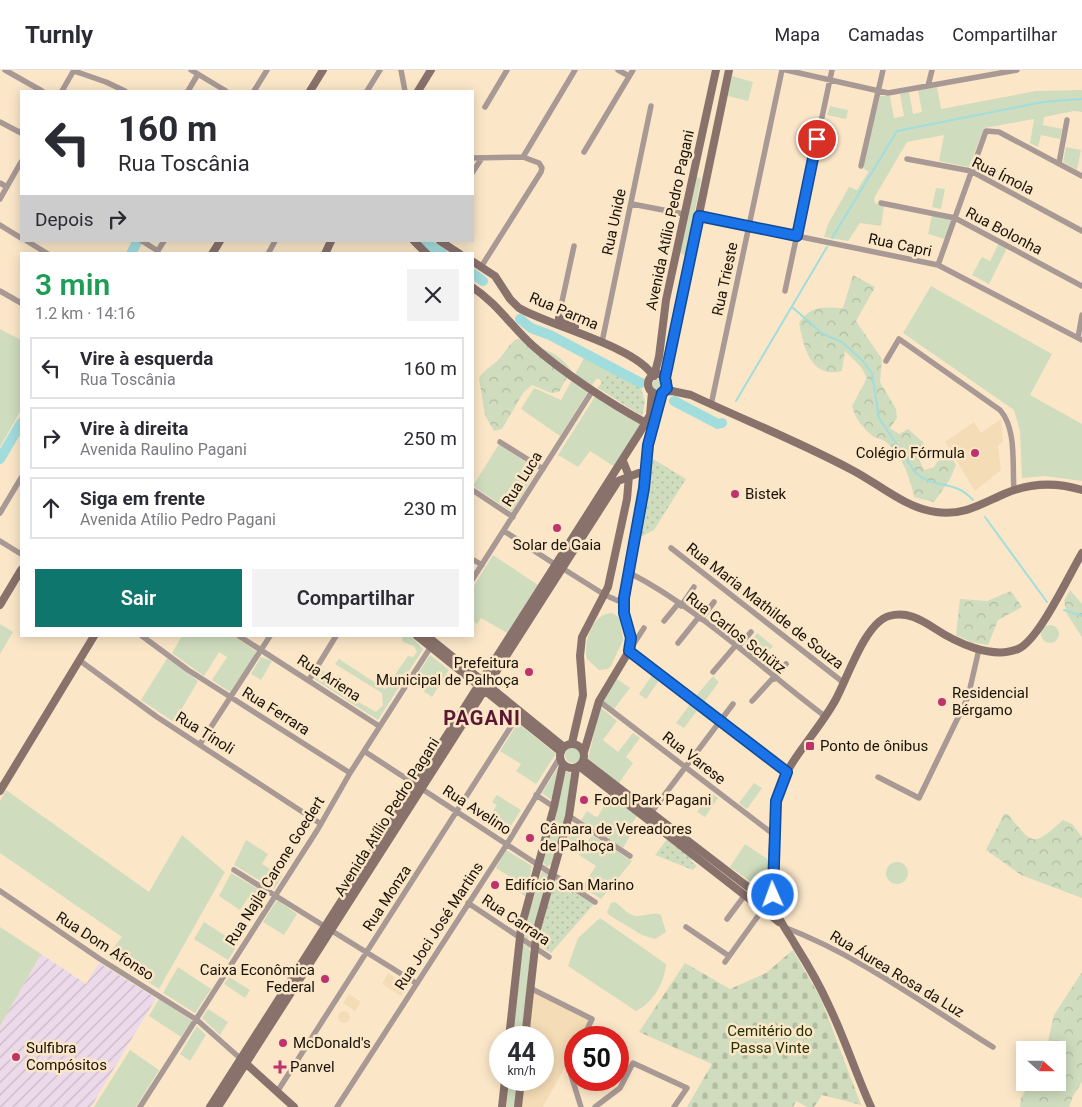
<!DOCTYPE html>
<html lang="pt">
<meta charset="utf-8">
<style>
:root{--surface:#fff;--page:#f2f2f3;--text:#2b2b33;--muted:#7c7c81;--line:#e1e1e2;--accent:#0f766e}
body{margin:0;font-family:Roboto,sans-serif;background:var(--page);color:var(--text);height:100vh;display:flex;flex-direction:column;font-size:19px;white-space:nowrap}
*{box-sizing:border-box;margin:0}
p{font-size:16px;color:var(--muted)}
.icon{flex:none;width:28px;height:28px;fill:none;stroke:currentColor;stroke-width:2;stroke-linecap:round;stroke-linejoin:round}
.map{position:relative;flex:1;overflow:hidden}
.side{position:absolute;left:20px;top:182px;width:454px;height:385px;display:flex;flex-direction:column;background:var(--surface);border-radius:0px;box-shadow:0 2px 12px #0003}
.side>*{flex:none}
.hud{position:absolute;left:20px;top:20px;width:454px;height:152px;border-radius:0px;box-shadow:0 2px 12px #0003;background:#fff;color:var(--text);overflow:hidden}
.needle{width:32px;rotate:111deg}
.fabs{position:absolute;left:1016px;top:971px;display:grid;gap:10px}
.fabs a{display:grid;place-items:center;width:50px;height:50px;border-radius:0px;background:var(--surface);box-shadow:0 2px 12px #0003;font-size:25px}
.speed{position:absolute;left:489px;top:956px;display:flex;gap:10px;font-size:25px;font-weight:700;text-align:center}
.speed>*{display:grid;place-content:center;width:65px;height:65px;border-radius:50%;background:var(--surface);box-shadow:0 2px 12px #0003;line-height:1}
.speed small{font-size:12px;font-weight:400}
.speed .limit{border:8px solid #d22;background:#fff;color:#111}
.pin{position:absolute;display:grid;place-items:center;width:42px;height:42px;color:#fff;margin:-21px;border:2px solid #fff;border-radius:50%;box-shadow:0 1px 5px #0007}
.me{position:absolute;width:55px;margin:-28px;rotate:358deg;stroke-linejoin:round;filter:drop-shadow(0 0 4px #0008)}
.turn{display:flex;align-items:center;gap:18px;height:105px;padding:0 15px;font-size:22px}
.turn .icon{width:65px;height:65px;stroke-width:2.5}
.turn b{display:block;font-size:35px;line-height:42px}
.then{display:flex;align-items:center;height:48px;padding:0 15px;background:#0003;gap:10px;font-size:19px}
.round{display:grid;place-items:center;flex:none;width:52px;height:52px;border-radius:0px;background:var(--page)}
.overview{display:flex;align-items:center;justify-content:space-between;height:85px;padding:0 15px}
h1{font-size:30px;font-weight:600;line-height:38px;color:#1e9e55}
.button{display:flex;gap:10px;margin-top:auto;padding:10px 15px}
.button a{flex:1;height:58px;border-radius:0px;background:var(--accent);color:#fff;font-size:20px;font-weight:600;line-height:58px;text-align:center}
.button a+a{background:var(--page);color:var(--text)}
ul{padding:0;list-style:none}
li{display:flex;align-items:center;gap:15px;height:62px;margin:0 10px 8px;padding:0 5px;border:2px solid var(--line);border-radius:0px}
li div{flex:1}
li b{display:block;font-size:19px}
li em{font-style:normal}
header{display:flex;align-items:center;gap:30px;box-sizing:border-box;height:70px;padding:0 25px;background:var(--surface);border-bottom:1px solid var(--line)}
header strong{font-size:24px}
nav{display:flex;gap:28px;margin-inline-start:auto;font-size:18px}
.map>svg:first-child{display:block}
.built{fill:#f4dcb6}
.industrial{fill:url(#industrial-furrows)}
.grass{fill:#cfdcbd}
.forest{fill:url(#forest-crowns)}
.cemetery{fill:url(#cemetery-stones)}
.park{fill:url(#park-dots)}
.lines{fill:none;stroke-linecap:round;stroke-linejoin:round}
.stream{stroke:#a2ddde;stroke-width:2}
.river{stroke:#a2ddde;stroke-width:10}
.street{stroke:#a99994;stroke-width:5.5}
.secondary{stroke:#89726b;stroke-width:8}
.route-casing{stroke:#114b97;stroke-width:12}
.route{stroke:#1a73e8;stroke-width:9}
.poi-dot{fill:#be336c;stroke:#fbe7c8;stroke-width:2}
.labels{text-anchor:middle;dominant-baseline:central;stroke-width:5;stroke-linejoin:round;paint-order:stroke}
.street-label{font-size:15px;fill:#191207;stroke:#fbe7c8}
.poi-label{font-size:15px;fill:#191207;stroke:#fbe7c8;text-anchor:start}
.park-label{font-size:15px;fill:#233101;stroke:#fbe7c8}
.district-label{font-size:20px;font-weight:bold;letter-spacing:1px;fill:#591731;stroke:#fbe7c8}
</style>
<header>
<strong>Turnly</strong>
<nav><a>Mapa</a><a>Camadas</a><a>Compartilhar</a></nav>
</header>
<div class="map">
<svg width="1082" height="1037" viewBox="0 0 1082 1037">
<defs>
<pattern id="industrial-furrows" width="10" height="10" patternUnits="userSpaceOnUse" patternTransform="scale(1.25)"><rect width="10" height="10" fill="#ecd9ea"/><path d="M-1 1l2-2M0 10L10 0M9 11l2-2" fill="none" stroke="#cab9c7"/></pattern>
<pattern id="forest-crowns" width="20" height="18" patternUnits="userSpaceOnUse" patternTransform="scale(1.25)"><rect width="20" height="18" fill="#cfdcbd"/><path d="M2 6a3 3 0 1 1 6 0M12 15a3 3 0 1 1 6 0" fill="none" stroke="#b1bca1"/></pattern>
<pattern id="cemetery-stones" width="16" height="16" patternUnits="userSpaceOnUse" patternTransform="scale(1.25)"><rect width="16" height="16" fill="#cfdcbd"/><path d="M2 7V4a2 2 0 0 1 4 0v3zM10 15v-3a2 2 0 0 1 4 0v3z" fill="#b1bca1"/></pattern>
<pattern id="park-dots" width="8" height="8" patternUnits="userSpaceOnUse" patternTransform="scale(1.25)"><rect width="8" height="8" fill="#cfdcbd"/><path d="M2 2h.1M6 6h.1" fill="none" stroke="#b1bca1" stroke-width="1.8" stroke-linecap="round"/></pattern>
</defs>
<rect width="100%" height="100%" fill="#fbe7c8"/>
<path class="built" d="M1001 349 1003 372 998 376 1001 400 975 421 945 372 974 352 981 363Z
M388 903 408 916 401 926 382 914Z
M533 922 589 950 581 967 575 968V979L543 1037H520L523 1010H542V968L528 967Z
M349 924 361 932 355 941 343 933Z
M338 947a6 6 0 1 1 12 0a6 6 0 1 1-12 0Z"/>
<path class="industrial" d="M41 884 86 914 99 893 156 928 91 1037H0V956Z"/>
<path class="grass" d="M732 6 753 12 748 31 728 26Z
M937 17 941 39 1036 21 1082 20V42L1074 41 1044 47 1043 55 1062 59 1060 69 1041 65 1038 77 1030 73 1034 49 984 58 969 97 939 91 944 65 907 72 874 128 875 133 884 136 881 156 860 153 848 171 824 167 828 154 849 117 857 120 869 101 865 100 863 95 880 26H890L894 48 904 46 900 24 909 22 913 44 922 42 918 20Z
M830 36 848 40 846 49 827 45Z
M1066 77 1081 80 1077 100 1063 92Z
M696 106 701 109 687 183 683 185 680 182Z
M936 118 945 119 941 139 932 137Z
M932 145 952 149 945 169 928 164Z
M999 173 1007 178 989 214 972 205 982 187 990 191Z
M931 216 1052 284 1030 325 1082 354V411L1045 406 1022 408 1020 361 1014 340 903 263Z
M0 259 21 270V340L0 377Z
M584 288 609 301 601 313 600 309H596L560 366 521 339 534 318 561 330Z
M652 315a6 6 0 1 1 12 0a6 6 0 1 1-12 0Z
M596 325 642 355 615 397 590 381 578 397 558 385Z
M499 374 537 400 512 442 473 416Z
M493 485 538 515 507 563 481 548 477 554 473 551 472 519Z
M612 543 620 548 623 570 611 596 608 599 599 600 587 589C583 573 592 543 612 543Z
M0 554 13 562 0 584Z
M1041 564a9 9 0 1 1 18 0a9 9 0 1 1-18 0Z
M757 563 773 576 759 593 744 580Z
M182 566H234L257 582 230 622 212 610 227 587 219 582 204 606 172 583Z
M402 566H411L423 579 378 650 314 609 321 599 325 602 324 607 330 616 376 642 383 635 382 623 335 594 339 589 385 619 408 586 413 587 417 582 414 576 403 572Z
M430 585 449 600 432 627 412 613Z
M168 587 198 611 174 652 141 630Z
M261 587 272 591 261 610 251 604Z
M653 604 660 609 646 629 639 624Z
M713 606 719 612 704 632 696 626Z
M617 609 630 618 614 639 602 630Z
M691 633 699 638 684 658 676 653Z
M600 637 617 651 603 670 618 682 633 663 640 668 626 687 633 693 619 713 588 689Z
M518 653 556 684 536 714 516 701 521 694 500 681Z
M565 685a8 8 0 1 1 16 0a8 8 0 1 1-16 0Z
M558 697 560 700 553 728 550 729 542 723Z
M565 701 571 703 568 733 552 794 546 797 543 791Z
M754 713 762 718 747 739 739 733Z
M6 720 149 822 182 765 225 802 159 919 107 886 122 867 0 783V731Z
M711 723 718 728 705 747 697 742Z
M497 725 521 740 504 766 484 753 497 735 492 732Z
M611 725 637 746 631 755 633 761 623 778 581 750 587 741 596 747 598 746Z
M572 754 584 760 572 781 565 776Z
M592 765 632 791 601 829 582 817 596 796 579 785Z
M246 770 268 784 262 794 282 806 274 819 234 795Z
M745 774 769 790 768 818 764 821 730 797Z
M506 780 532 796 526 827 512 817 515 810 496 798Z
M886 803a11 11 0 1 1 22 0a11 11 0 1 1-22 0Z
M542 801 549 804 533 867 526 869 523 862Z
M231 803 258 819 252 830 248 828 240 840 219 826Z
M277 830 297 844 284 865 263 852Z
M615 832C622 837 628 845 636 846 645 847 653 841 661 845L666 862 655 869 642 865 609 845 607 842 611 833Z
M600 848 666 894C665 912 653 933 636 941L568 896 578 868Z
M204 852 238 874 228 890 194 869Z
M0 857 41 884 0 956Z
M522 874 529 877 530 882 523 967 512 968Z
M178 897 211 919 195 943 163 923Z
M229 907 250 920 245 928 224 914Z
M159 929 192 951 181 967 149 946Z
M208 939 228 952 220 965 202 948Z
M197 956 206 965 190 991 180 984Z
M130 980 159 1000 136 1037H94Z
M508 1010H518L515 1037H507Z"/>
<path class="forest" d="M853 205 875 217 856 251 882 289 880 312 896 339 897 348 890 358 899 364 908 359 924 373 916 382 924 400 934 397 941 386 949 383 956 395 950 409 934 432 914 427C911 410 902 385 888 374 885 370 879 369 874 367 863 359 855 348 852 336L867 308 861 297 845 281 842 301C810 309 804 277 799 253 811 235 822 237 843 238Z
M517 269C529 269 532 275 543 279 556 284 562 288 571 300L559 322 551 323 532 315 523 323 502 359 494 361 485 345 479 308C484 300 490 297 497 291 505 284 507 275 517 269Z
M1070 520 1082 534V567L1067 544 1064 531Z
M1011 521 1022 537 998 550 988 575 971 572 956 565 960 529 987 531Z
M1004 744H1008C1033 775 1032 778 1063 750L1072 754 1082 767V828L1021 805 986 780Z
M1082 902V1012L1073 1026 1069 1037H1020L1021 1028 1030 1013 1058 1012V980H1046L1054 945Z"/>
<path class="cemetery" d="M793 880 821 929 861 1035 822 1025 814 1037H807L796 1031 793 1037H687L712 994 639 962 685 893 730 919 766 903Z"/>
<path class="park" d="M609 301 641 318 645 332 642 346 598 318Z
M653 389 686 409 654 460 639 468Z
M668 768 693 787 691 791 697 796 693 800 655 785Z
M554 808 594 834 551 883 536 874Z"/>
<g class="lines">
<path class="stream" d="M832 168 897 61 1043 32 1082 29
M792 237 823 264 842 272 862 290 872 303 879 348 915 402C933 420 953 408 973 430
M736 331 827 177
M985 447 1047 532
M1064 540 1082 546"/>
<path class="river" d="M423 171 443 184
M131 184 137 172
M472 203 483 211
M520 249 531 258 550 265 641 313
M674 331 718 354 722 353
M0 389 21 353"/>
<path class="street" d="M5 0 42 21
M191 0 226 21
M401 0 405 21
M618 0 629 6
M786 0 888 23 1017 0
M74 1 106 12 125 21
M928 16 932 0
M62 21 74 0
M188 21 198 4
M254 21 267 0
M367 21 380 0
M485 37 507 0
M0 52 21 63
M584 82 633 0
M472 88 523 87 575 0
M907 89 971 101 1082 161
M1059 93 1067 50
M861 96 883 0
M472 103 482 88
M0 113 7 117
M0 129 21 92
M881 133 955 148 1082 216
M632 134 684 144
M699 146 938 195 1082 270
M0 155 21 168
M27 171 48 184
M142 171 158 181
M157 182 164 171
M268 184 275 171
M938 195 986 61 999 62 1082 106
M481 197 541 102 542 98 539 93 523 87
M0 221 21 233
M785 221 832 0
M558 250 574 176
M1078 268 1082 245
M602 272 651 36
M886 291 899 269 1000 340C1017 359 1012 395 1014 420
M711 335 782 0
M500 372 543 399
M474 421 513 447
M0 443 21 408
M504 461 556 495
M0 471 21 484
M671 478 844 613
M472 489 482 495
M562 498 605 525 623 533
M628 502C700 539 762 599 826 647
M472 510 593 320
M681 536 694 517
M701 549 714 532
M664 551 678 534
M644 558 629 581 787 702
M142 566 188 600 350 703
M239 566 379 656
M678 573 698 548
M738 577 751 562
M79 590 157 647 321 754
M713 602 736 575
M774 609 786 594
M309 610 336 566
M599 631 773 764
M752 631 773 608
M200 674 270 566
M364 681 416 715
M878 707 919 728 968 627 979 579
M422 719 595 832
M536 725 554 737
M650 744 733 634
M569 746 630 786
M234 800 416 913
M0 821 100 889 197 950 241 989
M468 833 549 887
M727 849 745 825
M686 857 729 886
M784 857C860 886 925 935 993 977
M725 892 763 839
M530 918 592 949 583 968
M575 984 571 1005 581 1037
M277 1022 517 647
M140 1037 318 759 350 703 430 578
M337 1037 507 774 560 687
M595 1037 620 1018 633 993 687 1018 674 1037"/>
<path class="secondary" d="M310 21 323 0
M418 21 431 0
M414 171 427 184
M440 171 460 184
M212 184 220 171
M325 184 331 171
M472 191 495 206 510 229 519 238C550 256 637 277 653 306
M472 217C497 233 511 256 532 275 562 302 611 334 646 353
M559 248 575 257
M648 314a10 10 0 1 1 20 0a10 10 0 1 1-20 0Z
M654 306 659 287 666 230 716 0
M665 308 729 0
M663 322 672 321 691 325C744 350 800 372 852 400 879 414 905 438 936 442 963 446 981 434 1004 424 1029 413 1056 412 1082 420
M0 535 21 500
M417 566 561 682
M427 566 564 677
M572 673 583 625 580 586 582 567 608 517 627 429 629 406 623 391
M560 686a12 12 0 1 1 24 0a12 12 0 1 1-24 0Z
M584 682 599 631 629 581 630 562 624 543V528L644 418V401
M584 691 774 837
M579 696 779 852
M0 721 94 566
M509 968 521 858 554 737 563 694
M525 968 537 859 569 746 576 698
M242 990 294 1037
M210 1037 640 362 650 345 652 322
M218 1037 618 411 644 401 650 365 661 323
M502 1037 505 1010
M518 1037 521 1010
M871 1037C856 1004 845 969 829 936 820 916 808 895 796 876 789 863 779 852 775 838 769 817 772 794 773 773 774 755 774 734 780 717 791 687 820 659 836 629 848 607 865 553 889 546 906 541 920 549 934 558 955 572 992 590 1018 579 1039 570 1069 505 1082 483"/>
</g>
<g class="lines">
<defs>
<path id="route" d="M773 825 776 731 787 702 629 581 631 568 624 543V528L644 418 648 375 662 323 667 318 665 308 699 146 797 166 817 69"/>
</defs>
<use href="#route" class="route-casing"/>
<use href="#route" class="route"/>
</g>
<g class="poi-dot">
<circle cx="975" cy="383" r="5"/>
<circle cx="735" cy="424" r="5"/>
<circle cx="557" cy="458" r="5"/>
<circle cx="529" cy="602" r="5"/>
<circle cx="942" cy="632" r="5"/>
<rect x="805" y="671" width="10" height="10" rx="2.5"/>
<circle cx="584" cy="730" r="5"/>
<circle cx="530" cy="768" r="5"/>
<circle cx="495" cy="815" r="5"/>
<circle cx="325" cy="909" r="5"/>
<circle cx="283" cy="973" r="5"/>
<circle cx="16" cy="987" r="5"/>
<path d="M277.5 989.5h5v5h5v5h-5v5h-5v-5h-5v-5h5z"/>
</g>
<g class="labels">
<g class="street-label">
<text transform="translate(1003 106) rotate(26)">Rua Ímola</text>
<text transform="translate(670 150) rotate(-78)">Avenida Atílio Pedro Pagani</text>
<text transform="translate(614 152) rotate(-78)">Rua Unide</text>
<text transform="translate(1004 161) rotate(28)">Rua Bolonha</text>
<text transform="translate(900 175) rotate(12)">Rua Capri</text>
<text transform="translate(725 209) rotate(-78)">Rua Trieste</text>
<text transform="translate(564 241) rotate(23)">Rua Parma</text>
<text transform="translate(522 409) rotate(-58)">Rua Luca</text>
<text transform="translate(765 536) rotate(38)">Rua Maria Mathilde de Souza</text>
<text transform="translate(736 563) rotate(38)">Rua Carlos Schütz</text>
<text transform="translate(329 608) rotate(33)">Rua Ariena</text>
<text transform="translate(276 641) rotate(32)">Rua Ferrara</text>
<text transform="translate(205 663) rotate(32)">Rua Tínoli</text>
<text transform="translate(694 688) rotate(38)">Rua Varese</text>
<text transform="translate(477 740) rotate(33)">Rua Avelino</text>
<text transform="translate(387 747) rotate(-58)">Avenida Atílio Pedro Pagani</text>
<text transform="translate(275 801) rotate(-58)">Rua Najla Carone Goedert</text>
<text transform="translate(387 828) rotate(-57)">Rua Monza</text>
<text transform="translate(516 850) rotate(34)">Rua Carrara</text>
<text transform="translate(439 856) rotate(-57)">Rua Joci José Martins</text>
<text transform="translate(105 876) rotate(33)">Rua Dom Afonso</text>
<text transform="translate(897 904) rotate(31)">Rua Áurea Rosa da Luz</text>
</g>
<g class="poi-label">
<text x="965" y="383" text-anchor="end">Colégio Fórmula</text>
<text x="745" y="424">Bistek</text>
<text x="557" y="475" text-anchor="middle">Solar de Gaia</text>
<text x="519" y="593" text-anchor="end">Prefeitura<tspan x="519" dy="17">Municipal de Palhoça</tspan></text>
<text x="952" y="623">Residencial<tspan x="952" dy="17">Bérgamo</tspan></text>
<text x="820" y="676">Ponto de ônibus</text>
<text x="594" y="730">Food Park Pagani</text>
<text x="540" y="759">Câmara de Vereadores<tspan x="540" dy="17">de Palhoça</tspan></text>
<text x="505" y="815">Edifício San Marino</text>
<text x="315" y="900" text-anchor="end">Caixa Econômica<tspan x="315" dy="17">Federal</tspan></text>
<text x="293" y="973">McDonald's</text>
<text x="26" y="978">Sulfibra<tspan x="26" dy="17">Compósitos</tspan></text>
<text x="290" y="997">Panvel</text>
</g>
<g class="park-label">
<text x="770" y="961">Cemitério do<tspan x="770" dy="17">Passa Vinte</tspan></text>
</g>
<g class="district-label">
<text x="482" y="648">PAGANI</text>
</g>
</g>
</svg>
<div class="fabs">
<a><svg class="needle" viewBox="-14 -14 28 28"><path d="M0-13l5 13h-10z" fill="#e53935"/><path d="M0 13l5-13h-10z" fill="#7c7c81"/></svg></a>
</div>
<div class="speed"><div>44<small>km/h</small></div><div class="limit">50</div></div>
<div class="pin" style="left:817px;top:69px;background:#d93025"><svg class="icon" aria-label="arrive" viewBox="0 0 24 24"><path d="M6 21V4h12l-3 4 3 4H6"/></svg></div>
<svg class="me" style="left:773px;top:825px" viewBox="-20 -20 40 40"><circle r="17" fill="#1a73e8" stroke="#fff" stroke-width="3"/><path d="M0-11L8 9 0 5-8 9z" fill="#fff"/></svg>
<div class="hud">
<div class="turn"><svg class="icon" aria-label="left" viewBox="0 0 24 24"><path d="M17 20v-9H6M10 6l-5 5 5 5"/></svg><div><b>160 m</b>Rua Toscânia</div></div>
<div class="then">Depois<svg class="icon" aria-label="right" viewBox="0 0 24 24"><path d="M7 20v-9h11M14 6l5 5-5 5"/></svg></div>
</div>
<section class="side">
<div class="overview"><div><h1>3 min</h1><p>1.2 km · 14:16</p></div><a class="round"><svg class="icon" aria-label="close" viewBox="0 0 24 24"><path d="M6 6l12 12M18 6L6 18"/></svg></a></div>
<ul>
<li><svg class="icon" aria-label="left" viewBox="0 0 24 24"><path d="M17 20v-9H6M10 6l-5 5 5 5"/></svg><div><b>Vire à esquerda</b><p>Rua Toscânia</p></div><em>160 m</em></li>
<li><svg class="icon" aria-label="right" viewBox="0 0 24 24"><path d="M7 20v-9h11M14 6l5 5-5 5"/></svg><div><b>Vire à direita</b><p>Avenida Raulino Pagani</p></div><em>250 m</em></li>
<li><svg class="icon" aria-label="ahead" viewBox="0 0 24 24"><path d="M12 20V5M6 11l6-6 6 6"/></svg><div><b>Siga em frente</b><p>Avenida Atílio Pedro Pagani</p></div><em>230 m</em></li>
</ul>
<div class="button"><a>Sair</a><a>Compartilhar</a></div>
</section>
</div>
